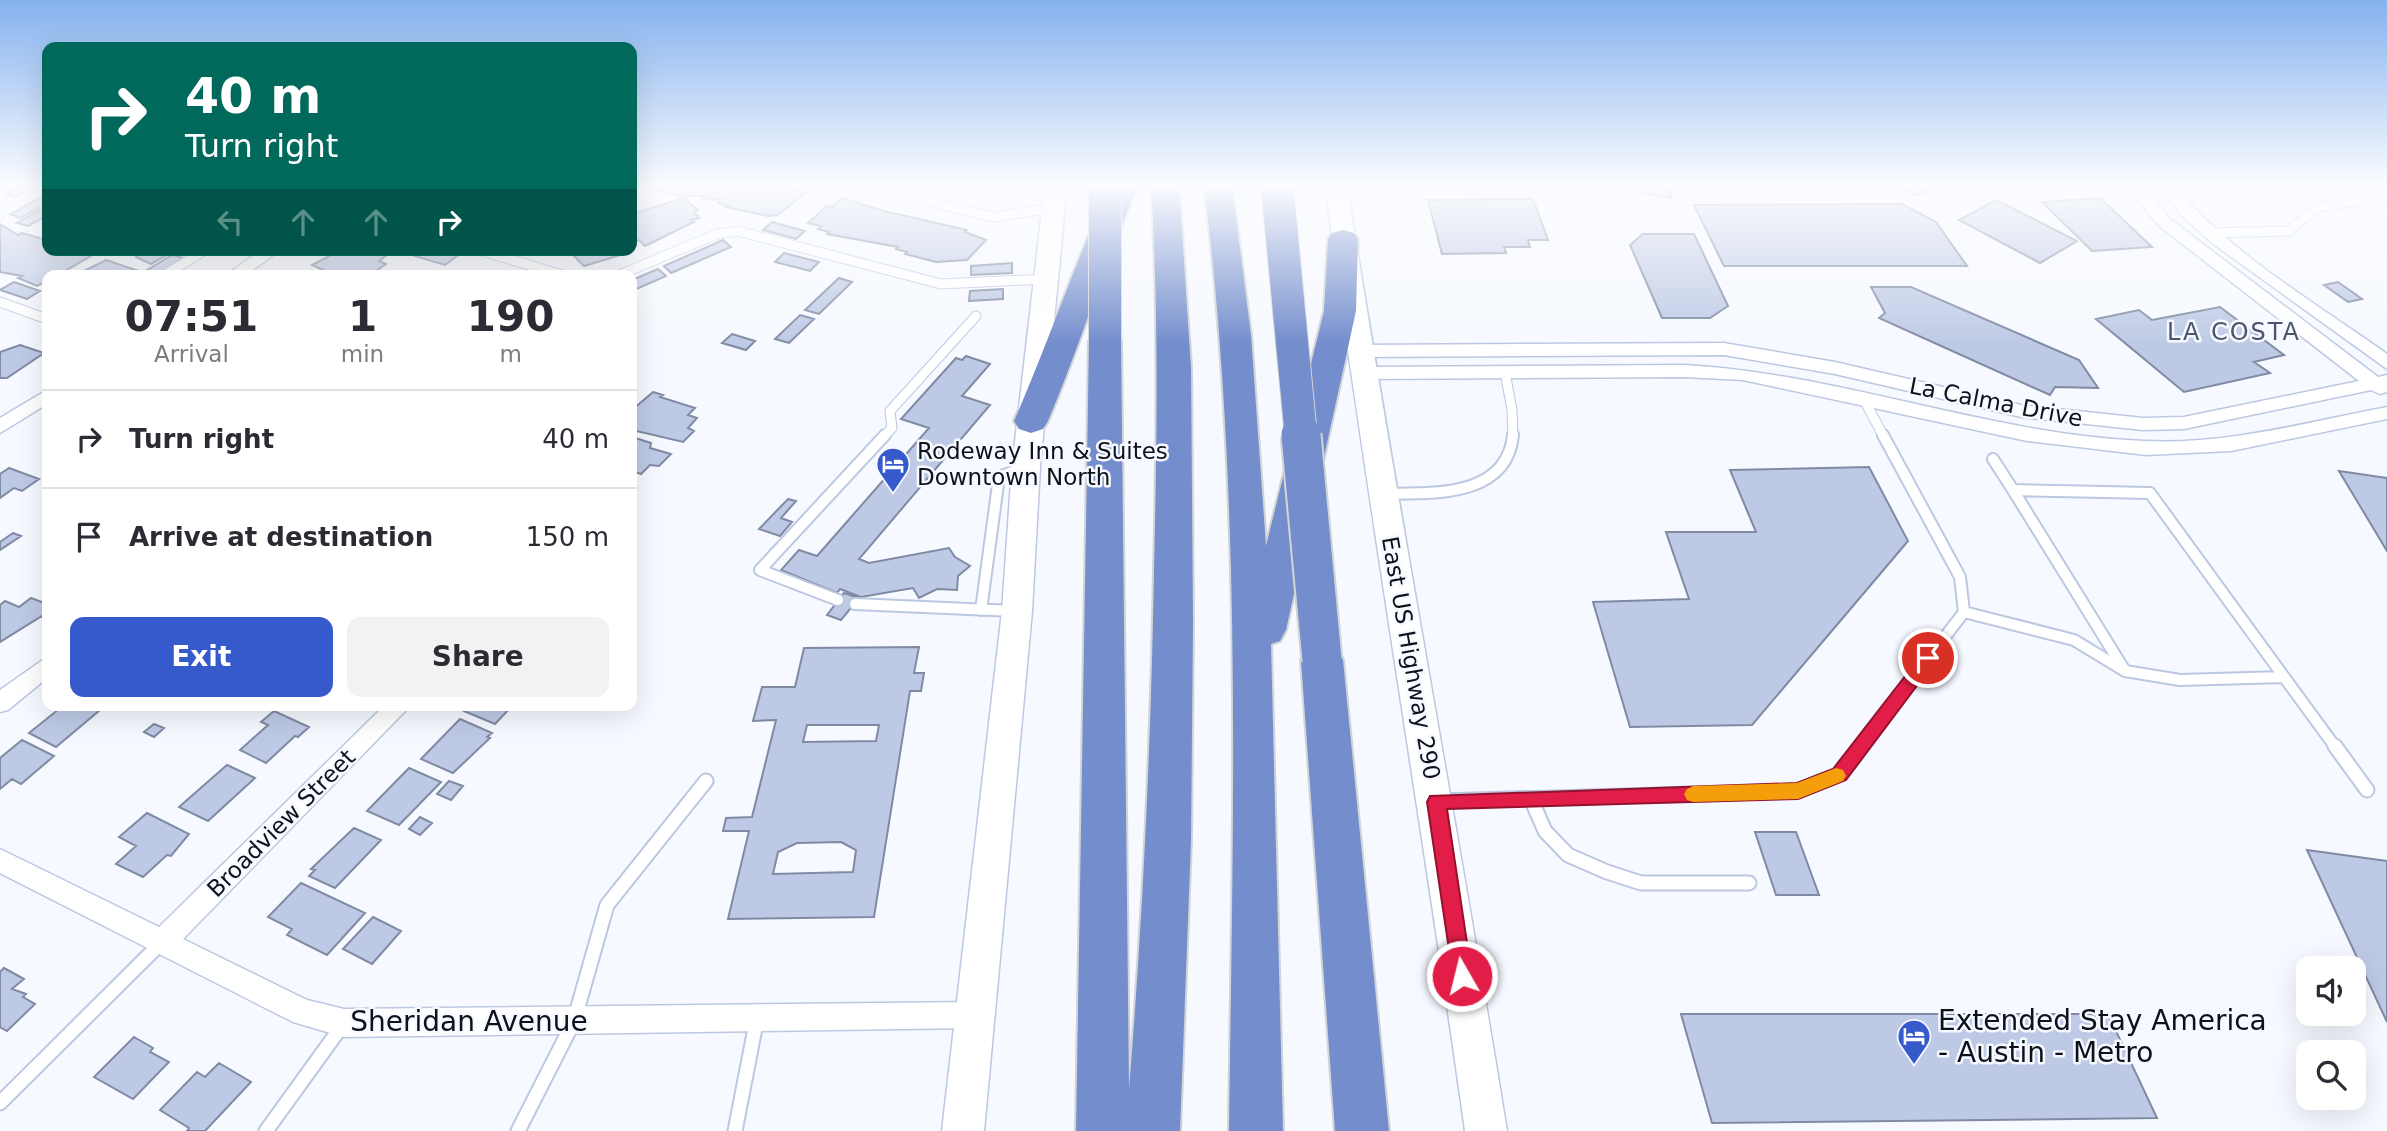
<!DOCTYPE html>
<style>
:root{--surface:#fff;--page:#f2f2f3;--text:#2b2b33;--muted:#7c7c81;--line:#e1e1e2;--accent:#365acb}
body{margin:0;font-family:"DejaVu Sans",sans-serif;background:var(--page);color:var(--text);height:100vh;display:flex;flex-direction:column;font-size:26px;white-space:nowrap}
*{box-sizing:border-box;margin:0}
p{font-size:23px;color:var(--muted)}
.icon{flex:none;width:38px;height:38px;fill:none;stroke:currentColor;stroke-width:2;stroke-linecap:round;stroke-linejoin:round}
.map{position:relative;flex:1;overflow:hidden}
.side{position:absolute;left:42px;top:270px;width:595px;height:441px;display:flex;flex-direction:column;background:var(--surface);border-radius:14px;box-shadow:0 7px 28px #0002}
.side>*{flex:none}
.guide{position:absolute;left:42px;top:42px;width:595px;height:214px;border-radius:14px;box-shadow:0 7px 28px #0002;background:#00695c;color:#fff;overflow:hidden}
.controls{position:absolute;left:2296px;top:956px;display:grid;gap:14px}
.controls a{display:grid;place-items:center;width:70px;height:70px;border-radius:14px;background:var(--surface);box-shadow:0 7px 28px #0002;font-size:35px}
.pin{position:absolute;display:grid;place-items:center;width:60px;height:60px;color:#fff;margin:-30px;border:4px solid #fff;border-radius:50%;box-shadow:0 2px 7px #0007}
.me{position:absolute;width:77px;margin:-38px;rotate:352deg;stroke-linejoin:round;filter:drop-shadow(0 0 5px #0008)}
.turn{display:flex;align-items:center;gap:24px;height:147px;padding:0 28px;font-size:32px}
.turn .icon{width:91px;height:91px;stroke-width:2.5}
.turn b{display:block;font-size:49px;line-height:60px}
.lanes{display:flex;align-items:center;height:66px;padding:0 28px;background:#0003;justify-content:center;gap:35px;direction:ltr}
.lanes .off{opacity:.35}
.eta{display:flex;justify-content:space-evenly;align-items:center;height:119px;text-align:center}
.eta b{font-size:42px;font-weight:800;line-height:49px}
.cta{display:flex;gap:14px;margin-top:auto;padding:14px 28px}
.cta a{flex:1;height:80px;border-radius:14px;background:var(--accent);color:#fff;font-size:28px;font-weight:800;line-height:80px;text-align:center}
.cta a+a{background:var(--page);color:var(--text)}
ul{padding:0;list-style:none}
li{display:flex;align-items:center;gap:21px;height:98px;padding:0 28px;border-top:2px solid var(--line)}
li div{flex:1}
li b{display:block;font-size:26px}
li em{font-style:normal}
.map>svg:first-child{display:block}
.building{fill:#becae5;stroke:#808aa3;stroke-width:2;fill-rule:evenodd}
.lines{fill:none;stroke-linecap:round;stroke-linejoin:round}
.lane-far2-casing{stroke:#bcc8e2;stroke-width:11}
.lane-far1-casing{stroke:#bcc8e2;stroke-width:14}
.lane-casing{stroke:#bcc8e2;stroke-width:17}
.street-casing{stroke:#bcc8e2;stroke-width:3}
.secondary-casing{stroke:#bcc8e2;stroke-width:3}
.highway-casing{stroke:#d3d4d6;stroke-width:4}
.lane-far2{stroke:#fff;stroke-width:9}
.lane-far1{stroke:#fff;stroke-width:10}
.lane{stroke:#fff;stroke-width:13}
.street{fill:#fff;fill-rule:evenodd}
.secondary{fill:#fff;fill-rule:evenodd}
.highway{fill:#748ecd;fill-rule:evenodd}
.highway-bridge-far1-casing{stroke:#d3d4d6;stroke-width:34;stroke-linecap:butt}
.highway-bridge-casing{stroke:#d3d4d6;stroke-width:43;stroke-linecap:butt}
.highway-bridge-far1{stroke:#748ecd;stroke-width:32}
.highway-bridge{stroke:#748ecd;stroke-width:39}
.route{fill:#e11d48;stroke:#92132f;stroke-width:2}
.slow{fill:#f59e0b}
.labels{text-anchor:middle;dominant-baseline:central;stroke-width:5;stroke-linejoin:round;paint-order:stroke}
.street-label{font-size:23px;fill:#0d1119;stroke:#f6f9ff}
.poi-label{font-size:23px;fill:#0d1119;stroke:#f6f9ff;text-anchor:start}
.neighbourhood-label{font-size:24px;letter-spacing:2px;fill:#4b556c;stroke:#f6f9ff}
.near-poi-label{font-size:28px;fill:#0d1119;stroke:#f6f9ff;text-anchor:start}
.near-street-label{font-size:28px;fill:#0d1119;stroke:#f6f9ff}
</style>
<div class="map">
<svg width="2387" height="1131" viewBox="0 0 2387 1131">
<rect width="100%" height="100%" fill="#f6f9ff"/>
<path class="building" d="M21 185H37L16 197 6 194Z
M652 185H789L787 187 805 193 778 215 768 216 726 207 728 206 718 203 721 200 703 199 706 196H682L654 189 657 187Z
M1637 185 1672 190 1671 198 1637 192Z
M1895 185H1938L1916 196Z
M47 194V203L20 218 10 214Z
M684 198 698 210 694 212 699 218 692 220 694 222 645 246 639 240 632 242V214Z
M842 198 884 211 967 230 965 232 986 240 967 260 936 262 905 254 907 252 896 249 898 247 827 234 829 232 818 229 821 226 808 223 827 206 832 207Z
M2100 198 2152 247 2092 251 2042 202Z
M1533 199 1548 240H1528L1530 247H1504L1506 253 1442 254 1428 200Z
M1996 200 2077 241 2040 263 1959 220Z
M1902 204 1936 222 1967 266H1724L1694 205Z
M47 206V216L28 226 17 223Z
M772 222 805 231 796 239 763 230Z
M0 224 18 235 22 233 47 240V250H74L91 256 58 275H47V281L37 286 18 278 22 276 0 272Z
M1643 234H1694L1728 306 1710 318H1662L1630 245Z
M723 240 731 247 671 273 664 266Z
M113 250H175L151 264 136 257 139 255Z
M341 250H370L387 255 379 261 386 264 376 271 380 272 378 275H334L312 265Z
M395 250H438L457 256 445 265Z
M568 250H624L627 253 584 266Z
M784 253 819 262 810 271 775 262Z
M172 255 183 258 157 275H139Z
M106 260 139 271 133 275H76Z
M1012 263V273L971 275V266Z
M658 269 666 276 632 291V280Z
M839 278 852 282 819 314 805 310Z
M14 282 40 291 27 299 0 290Z
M2338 282 2362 299 2348 302 2324 285Z
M1871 287H1911L2079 360 2098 388 2055 387 2050 395 1879 318 1885 313Z
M1003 289V299L969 301 970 291Z
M2220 307 2284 355 2254 362 2270 373 2184 392 2096 319 2139 310 2152 320Z
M800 315 814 319 789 343 775 339Z
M732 334 755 341 746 350 722 343Z
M20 345 44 353 7 378H0V352Z
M966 356 990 364 962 396 990 405 859 559 869 563 949 548 955 557 970 566 958 576 957 590 937 589 919 598 913 588 861 597 840 589 837 593 781 570 799 550 817 556 929 428 901 419 956 358 962 360Z
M653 392 663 395 660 397 695 408 688 415 697 418 688 428 694 431 683 442 632 430V410Z
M632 437 651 443 650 448 671 454 659 466 650 465 641 474 632 471Z
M1869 467 1908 541 1752 725 1630 727 1593 602 1689 599 1666 532H1756L1730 470Z
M9 468 39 479 22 491 14 488 0 498V474Z
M2339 471 2387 478V551Z
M788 499 796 501 781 518 792 522 780 536 759 529Z
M13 533 21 536 0 550V542Z
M844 593 859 598 841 620 827 615Z
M31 598 47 604V619L42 616 0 642V605L5 601 19 607Z
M919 647 914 673H924L921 691H910L874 917 728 919 749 831H723L726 818 752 817 776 720 753 721 762 687H795L804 648ZM807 725H879L876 741 803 742ZM841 842 856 850 853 872 773 874 778 852 797 843Z
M64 705H106L56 747 29 733Z
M469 705H513L495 724 464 711Z
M274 711 309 727 298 737 295 736 266 763 240 750 268 725 261 722Z
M460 719 492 733 487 737 490 738 453 773 421 759Z
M154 724 164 728 154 737 144 732Z
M22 740 54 756 21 784 12 779 0 789V758Z
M227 765 255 778 208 821 179 807Z
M409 768 441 782 399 825 367 811Z
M449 781 463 786 451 800 437 794Z
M147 813 189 834 171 856 167 855 143 877 116 864 136 846 119 837Z
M420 817 432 823 420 835 409 829Z
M354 828 381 840 335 888 309 876 315 870 311 869Z
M1755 832H1796L1819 895H1776Z
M2307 850 2387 861V1022Z
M301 883 365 913 327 955 287 935 292 929 268 917Z
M373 917 401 931 372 964 343 949Z
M4 968 24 979 12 989 26 994 23 997 35 1004 7 1031 0 1027V972Z
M1681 1014H2108L2157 1118 1712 1123Z
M134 1037 153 1048 150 1052 169 1062 133 1099 94 1077Z
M219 1063 251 1082 205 1131H187L189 1128 160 1110 197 1072 205 1077Z"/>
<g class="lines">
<defs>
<path id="lane-far2" d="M863 185 993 217 1054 208
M0 213 47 187
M2211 233 2289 231 2317 207 2387 196
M479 250 562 275
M165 275 205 250
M619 275 717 234 738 231 941 284 1046 279
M0 302 47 319
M1505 372 1512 410 1513 437
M1863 398 1884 437
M883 437 892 428 890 411 976 316"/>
<path id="lane-far1" d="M1993 459 2013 490
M2013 490 2150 493 2284 677 2180 680 2125 671Z
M1385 494C1432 493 1507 498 1513 435
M838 600 760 570 885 435
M855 604 1014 611
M981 610 999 477 1023 468
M1964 612 2074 640 2125 671
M2284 677 2336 748
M1860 748 1964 612 1960 577 1883 435"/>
<path id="lane" d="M2335 746 2367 790
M1531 799 1545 831 1568 855 1607 872 1641 883H1749
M1439 801 1798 791 1840 774 1861 746
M0 1103 162 942
M266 1131 344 1023
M518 1131 574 1021 607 905 706 781
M735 1131 757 1018"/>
<path id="street" d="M2126 185H2142L2170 219 2378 377 2387 375V392L2380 394 2371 390 2184 429 2143 430 2021 417 1835 374 1724 355 1360 357 1351 351 1360 345 1724 343 1835 362 2021 405 2143 418 2184 417 2359 381 2158 225Z
M2160 185H2175C2224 250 2320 306 2387 354V369L2212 243 2182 216Z
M261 250H280L246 275H226Z
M1684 365C1840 373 1989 435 2145 441 2227 445 2308 422 2387 407V419L2231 451 2146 455 2027 441 1743 380 1684 377 1363 379 1354 373 1363 367Z
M47 390V404L0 433V418Z
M47 657V678L8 710 0 712V690Z
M385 705H411L183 939 307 1000 344 1009 974 1002 984 1005 988 1015 984 1025 974 1028 344 1037 293 1022 0 873V849L159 927Z"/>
<path id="secondary" d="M1045 185H1067L1040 467 1032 611 984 1131H942L1002 611 1012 467Z
M1325 185H1347C1396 501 1456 815 1507 1131H1465C1421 816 1367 501 1325 185Z"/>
<path id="highway" d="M1110 185H1138C1105 263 1081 343 1048 421L1043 429 1031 433 1019 429 1014 421C1048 343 1075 263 1110 185Z
M1151 185H1179L1191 368 1193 623 1191 840 1180 1131H1076L1089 341 1094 334 1105 331 1116 334 1121 341 1129 1089C1143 917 1151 744 1154 571 1157 443 1159 314 1151 185Z
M1204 185H1232L1251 335 1266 546 1324 311 1328 239 1332 233 1343 230 1354 233 1358 239 1356 311 1286 630 1280 641 1271 644 1283 1131H1229C1233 817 1243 498 1204 185Z
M1322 644 1337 649 1343 660 1389 1131H1335L1301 660 1307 649Z"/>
</defs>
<use href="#lane-far2" class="lane-far2-casing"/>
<use href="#lane-far1" class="lane-far1-casing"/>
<use href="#lane" class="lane-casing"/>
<use href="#street" class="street-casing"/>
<use href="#secondary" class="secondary-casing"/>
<use href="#highway" class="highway-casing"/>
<use href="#lane-far2" class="lane-far2"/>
<use href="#lane-far1" class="lane-far1"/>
<use href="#lane" class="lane"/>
<use href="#street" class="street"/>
<use href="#secondary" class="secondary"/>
<use href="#highway" class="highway"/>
<defs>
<path id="highway-bridge-far1" d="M1105 185V341
M1277 185 1301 437"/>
<path id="highway-bridge" d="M1301 435 1322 660"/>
</defs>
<use href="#highway-bridge-far1" class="highway-bridge-far1-casing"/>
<use href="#highway-bridge" class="highway-bridge-casing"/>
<use href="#highway-bridge-far1" class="highway-bridge-far1"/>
<use href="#highway-bridge" class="highway-bridge"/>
</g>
<linearGradient id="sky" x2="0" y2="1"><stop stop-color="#85b2ee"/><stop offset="0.54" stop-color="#fbfcff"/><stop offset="1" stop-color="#fbfcff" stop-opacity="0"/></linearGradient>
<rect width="2387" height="344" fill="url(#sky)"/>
<path class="route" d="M1928 651 1937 658 1934 663 1846 780 1798 799 1447 809 1472 976 1469 983 1462 986 1454 983 1427 802 1430 796 1797 783 1833 769 1923 653Z"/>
<path class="slow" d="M1836 768 1843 770 1846 776 1843 781 1798 799 1693 802 1687 800 1684 794 1687 789 1693 786 1797 783Z"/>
<defs>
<symbol id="hotel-pin" viewBox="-11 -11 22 30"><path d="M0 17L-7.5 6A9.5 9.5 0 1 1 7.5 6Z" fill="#365acb" stroke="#f6f9ff"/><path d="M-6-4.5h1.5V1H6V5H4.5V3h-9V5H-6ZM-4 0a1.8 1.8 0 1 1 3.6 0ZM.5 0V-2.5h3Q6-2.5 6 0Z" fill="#fff"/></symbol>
</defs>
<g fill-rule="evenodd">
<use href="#hotel-pin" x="874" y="445" width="38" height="52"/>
<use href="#hotel-pin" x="1895" y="1017" width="38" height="52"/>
</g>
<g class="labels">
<g class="street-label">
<text transform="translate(1996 402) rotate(11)">La Calma Drive</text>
<text transform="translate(1411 658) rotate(80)">East US Highway 290</text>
<text transform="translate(281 823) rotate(-45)">Broadview Street</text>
</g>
<g class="poi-label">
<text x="917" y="451">Rodeway Inn &amp; Suites<tspan x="917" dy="26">Downtown North</tspan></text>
</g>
<g class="neighbourhood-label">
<text x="2234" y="332">LA COSTA</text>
</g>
<g class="near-poi-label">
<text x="1938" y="1020">Extended Stay America<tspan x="1938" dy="32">- Austin - Metro</tspan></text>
</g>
<g class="near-street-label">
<text x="469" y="1021">Sheridan Avenue</text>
</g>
</g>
</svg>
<div class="controls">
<a><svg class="icon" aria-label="sound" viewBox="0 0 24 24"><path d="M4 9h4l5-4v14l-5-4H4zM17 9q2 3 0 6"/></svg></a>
<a><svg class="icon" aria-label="search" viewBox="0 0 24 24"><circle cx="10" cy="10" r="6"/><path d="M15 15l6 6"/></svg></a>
</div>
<div class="pin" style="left:1928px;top:658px;background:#d93025"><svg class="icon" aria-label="arrive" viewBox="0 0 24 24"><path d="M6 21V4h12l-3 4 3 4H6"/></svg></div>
<svg class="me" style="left:1462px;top:976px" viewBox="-20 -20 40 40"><circle r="17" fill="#e11d48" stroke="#fff" stroke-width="3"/><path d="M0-11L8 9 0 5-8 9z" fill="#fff"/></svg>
<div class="guide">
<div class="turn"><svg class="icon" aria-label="right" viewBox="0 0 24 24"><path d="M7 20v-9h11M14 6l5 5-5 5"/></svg><div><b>40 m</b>Turn right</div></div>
<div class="lanes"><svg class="icon off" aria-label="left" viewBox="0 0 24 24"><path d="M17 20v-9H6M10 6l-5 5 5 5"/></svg><svg class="icon off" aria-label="ahead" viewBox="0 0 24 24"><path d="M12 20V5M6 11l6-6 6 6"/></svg><svg class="icon off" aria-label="ahead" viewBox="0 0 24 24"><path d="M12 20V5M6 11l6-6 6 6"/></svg><svg class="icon" aria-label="right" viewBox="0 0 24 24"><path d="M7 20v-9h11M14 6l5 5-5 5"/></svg></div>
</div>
<section class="side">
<div class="eta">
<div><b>07:51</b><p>Arrival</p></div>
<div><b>1</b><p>min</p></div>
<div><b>190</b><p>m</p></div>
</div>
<ul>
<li><svg class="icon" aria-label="right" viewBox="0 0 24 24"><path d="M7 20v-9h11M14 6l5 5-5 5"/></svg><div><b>Turn right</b></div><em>40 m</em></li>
<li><svg class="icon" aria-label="arrive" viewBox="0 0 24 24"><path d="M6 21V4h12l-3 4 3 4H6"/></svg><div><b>Arrive at destination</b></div><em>150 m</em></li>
</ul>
<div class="cta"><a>Exit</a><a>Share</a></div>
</section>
</div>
